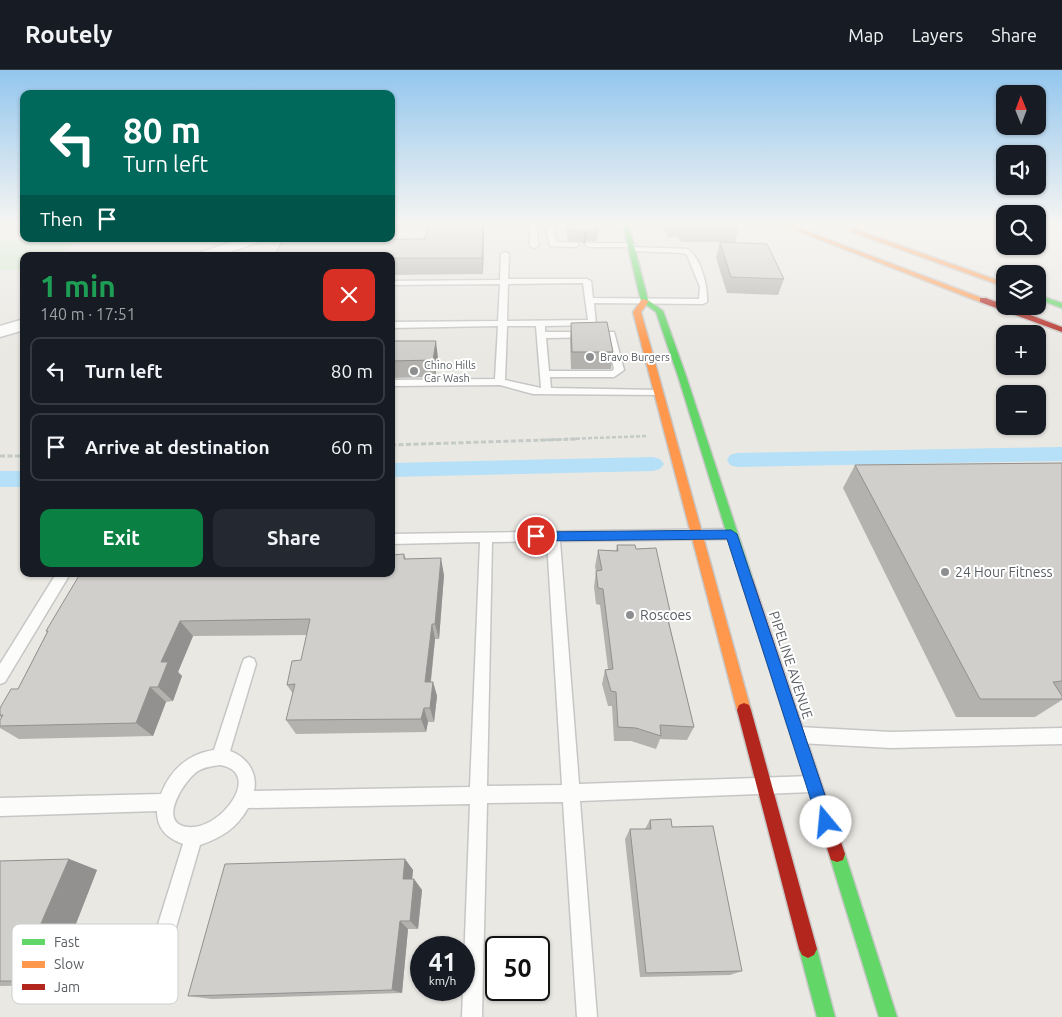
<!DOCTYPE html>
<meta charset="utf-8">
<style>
:root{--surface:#171b24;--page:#242831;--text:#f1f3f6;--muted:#9ea1a6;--line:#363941;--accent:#0b8043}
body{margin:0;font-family:Ubuntu,sans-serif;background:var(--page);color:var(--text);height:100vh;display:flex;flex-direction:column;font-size:19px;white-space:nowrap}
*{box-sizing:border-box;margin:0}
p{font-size:16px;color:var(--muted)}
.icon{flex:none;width:28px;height:28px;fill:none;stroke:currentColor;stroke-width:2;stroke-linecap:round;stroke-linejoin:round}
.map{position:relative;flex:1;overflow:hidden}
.sheet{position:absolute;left:20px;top:182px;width:375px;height:325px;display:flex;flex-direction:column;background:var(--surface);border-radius:10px;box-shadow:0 1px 4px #0004}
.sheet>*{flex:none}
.hud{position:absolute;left:20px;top:20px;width:375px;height:152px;border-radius:10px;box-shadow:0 1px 4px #0004;background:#00695c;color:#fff;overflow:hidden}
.needle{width:32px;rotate:359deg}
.tools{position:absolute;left:996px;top:15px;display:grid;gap:10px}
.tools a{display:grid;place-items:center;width:50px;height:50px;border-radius:10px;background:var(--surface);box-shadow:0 1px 4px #0004;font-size:25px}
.speed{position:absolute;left:410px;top:866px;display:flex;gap:10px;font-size:25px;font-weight:700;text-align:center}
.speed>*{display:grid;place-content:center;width:65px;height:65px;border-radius:50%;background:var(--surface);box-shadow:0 1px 4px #0004;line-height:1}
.speed small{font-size:12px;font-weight:400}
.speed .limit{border:2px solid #111;border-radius:8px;background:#fff;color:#111}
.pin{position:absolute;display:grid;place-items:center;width:42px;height:42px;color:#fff;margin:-21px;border:2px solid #fff;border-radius:50%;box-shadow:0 1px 5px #0007}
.me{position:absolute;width:55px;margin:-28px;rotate:343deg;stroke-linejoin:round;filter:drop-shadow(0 0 4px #0008)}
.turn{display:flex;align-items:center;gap:18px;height:105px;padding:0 20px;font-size:22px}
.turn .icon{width:65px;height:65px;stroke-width:2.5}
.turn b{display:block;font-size:35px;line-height:42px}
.then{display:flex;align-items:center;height:48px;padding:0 20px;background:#0003;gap:10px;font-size:19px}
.round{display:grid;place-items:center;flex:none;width:52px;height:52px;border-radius:10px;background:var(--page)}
.headline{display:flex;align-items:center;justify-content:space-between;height:85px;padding:0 20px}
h1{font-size:30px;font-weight:700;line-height:38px;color:#1e9e55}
.action{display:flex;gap:10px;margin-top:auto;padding:10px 20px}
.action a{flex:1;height:58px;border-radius:10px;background:var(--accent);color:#fff;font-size:20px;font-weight:700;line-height:58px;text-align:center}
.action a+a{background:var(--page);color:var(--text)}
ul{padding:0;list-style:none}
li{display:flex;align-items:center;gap:15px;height:68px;margin:0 10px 8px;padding:0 10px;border:2px solid var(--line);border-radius:10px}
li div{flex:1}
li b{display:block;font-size:19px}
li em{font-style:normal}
header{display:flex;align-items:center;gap:30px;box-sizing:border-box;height:70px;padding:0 25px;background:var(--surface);border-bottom:1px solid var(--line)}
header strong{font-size:24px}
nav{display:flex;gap:28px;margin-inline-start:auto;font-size:18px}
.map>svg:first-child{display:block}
.green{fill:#d1e8cc}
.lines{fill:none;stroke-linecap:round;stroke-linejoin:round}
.canal{fill:#b5e0f7;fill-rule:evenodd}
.lane-casing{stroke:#c6c6c6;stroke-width:3}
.street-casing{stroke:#c6c6c6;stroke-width:3}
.fast-casing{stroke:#c7c7c7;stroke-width:3}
.slow-casing{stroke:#c7c7c7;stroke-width:3}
.jam-casing{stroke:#c7c7c7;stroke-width:3}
.path-far1{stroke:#c4cbc7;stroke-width:2.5;stroke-dasharray:4 2;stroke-linecap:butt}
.path{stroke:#c4cbc7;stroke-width:3;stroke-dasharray:5 2.5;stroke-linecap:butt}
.lane{fill:#fcfcfb;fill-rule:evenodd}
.street{fill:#fcfcfb;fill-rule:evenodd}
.fast{fill:#63d668;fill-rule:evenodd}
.slow{fill:#ff974d;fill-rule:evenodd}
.jam{fill:#b3261e;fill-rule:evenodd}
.wall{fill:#b3b2af}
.shaded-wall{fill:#92918f}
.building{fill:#d0cfcc;stroke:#92918f}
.route{fill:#1a73e8;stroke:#114b97}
.poi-dot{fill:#8c8e8f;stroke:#fff;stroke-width:2}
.labels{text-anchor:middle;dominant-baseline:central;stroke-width:4;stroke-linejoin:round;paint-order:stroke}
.far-poi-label{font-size:11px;fill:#595e62;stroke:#fff;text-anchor:start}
.poi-label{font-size:14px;fill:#595e62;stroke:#fff;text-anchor:start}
.street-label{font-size:14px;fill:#595e62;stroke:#fff}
.key{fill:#fff;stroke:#cdcfd0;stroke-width:1}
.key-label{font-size:14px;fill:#595e62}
</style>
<header>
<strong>Routely</strong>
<nav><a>Map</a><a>Layers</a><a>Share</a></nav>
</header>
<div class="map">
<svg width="1062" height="947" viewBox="0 0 1062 947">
<rect width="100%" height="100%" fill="#eae8e3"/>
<path class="green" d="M78 169 59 186H24V200H0V170Z"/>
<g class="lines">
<path class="canal" d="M1062 377V391L737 397 730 395 727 390 730 385 737 383Z
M653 387 660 389 664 394 660 399 653 401 391 407V393Z
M0 401H24V417H0Z"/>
<defs>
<path id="lane" d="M496 152H626L629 154 626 156H553L556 172 578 173 579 175 575 177 550 176 546 156H537L538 176 534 178 530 176V156H503Z
M586 173H632L636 175 633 177 687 179C701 187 708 217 707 232L703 234 594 233 596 255 545 256V262H614L624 300 614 307H550L551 318 658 320 661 321V325L533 324 500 315 391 316V310L495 309 498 256 391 258V252L498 251 500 214 391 215V211L500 210 501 184 505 182 509 184 508 209H587L591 211 593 228 699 229 700 217 687 185 683 183 633 181 629 179 632 177H589L585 175ZM583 213 588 250 507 251 508 214ZM507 256H536L541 318 505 310ZM607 267 614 299 612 301H549L546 268Z
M731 459 735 461 737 464 735 467 731 469 560 471 579 714 812 706 818 708 820 714 818 720 812 722 580 731 597 947H577L563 732 487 733 482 947H462L470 734 248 738C237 758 221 768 200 775L161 909 158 916 151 919 144 916 141 909 183 774C167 768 157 759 157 741L0 746V728L161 724C171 699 188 684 214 680L242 594 244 589 249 587 254 589 256 594 230 681C247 687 258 703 254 721L470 717 480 472 391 474V464ZM547 471 562 715 487 716 492 472ZM220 695C264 702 221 761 188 757 156 754 184 710 198 701 204 697 213 696 220 695Z
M56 504H70L5 612 0 614V594Z
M799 657 891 662 1062 658V674L891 678 799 673 793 670 791 665 793 660Z"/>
<path id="street" d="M241 169H262L260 172 217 186H196L198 183Z
M24 249V260L0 267V256Z"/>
<path id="fast" d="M622 152H628L648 230 663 241 686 306 753 510 751 513H743L741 510 678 306 656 242 641 231Z
M1038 225 1062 233V238L1038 229Z
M837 776 843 778 845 784 897 947H879L829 784 831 778Z
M808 870 814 873 817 879 835 947H817L799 879 802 873Z"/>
<path id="slow" d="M775 152H782L987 230 980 232Z
M854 159 1005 213V217L852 162V160Z
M642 229 649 231 641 242 751 640 749 645 744 647 739 645 737 640 633 242Z"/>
<path id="jam" d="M980 228H986L1062 257V262L980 232Z
M747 505 751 507 753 510 845 784 843 790 837 792 831 790 829 784 741 510 743 507Z
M744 633 749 635 751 640 817 879 814 885 808 888 802 885 799 879 737 640 739 635Z"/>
</defs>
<use href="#lane" class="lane-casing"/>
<use href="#street" class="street-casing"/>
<use href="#fast" class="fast-casing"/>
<use href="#slow" class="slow-casing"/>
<use href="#jam" class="jam-casing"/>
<path class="path-far1" d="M540 370 648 366"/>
<path class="path" d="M391 375 576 369
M0 386H24"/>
<use href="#lane" class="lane"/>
<use href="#street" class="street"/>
<use href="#fast" class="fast"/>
<use href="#slow" class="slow"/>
<use href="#jam" class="jam"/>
</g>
<path class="wall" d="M566 152H596L598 161 597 171H586L584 174 578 171H568L566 158Z
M661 152H730L739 156 735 172H681L678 167H668Z
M484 159 483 204 391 205V186L425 169Z
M720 172 784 209 778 225 727 223 716 188Z
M571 253 613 282 611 299H571L570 269Z
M391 271 438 288 435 307 391 308Z
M1062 393V630L1035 647H956L843 418 855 395Z
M617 475 636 479 671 546 669 552 694 657 687 670 660 669 656 679 631 671H614L612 636H608L602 614 605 600 608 599 600 535 596 534 594 517 596 501 595 497 598 480 616 481Z
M404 484 406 489 444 505 439 569H435L431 612H433L437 626 434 652H428L426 662 296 664 286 650 293 624 287 615 301 590 307 565 193 566 178 602 182 606 173 631 166 632 153 666 19 669 0 658V650L2 648 0 647V638L18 619 47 562 46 561 391 504Z
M650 750 672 757 742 901 730 905 640 907 625 769 630 759H645Z
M69 789 97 800 52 915 0 916V791Z
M405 789 413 800 412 809H414L422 820 418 859H408L402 923 212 929 188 926Z"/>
<path class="shaded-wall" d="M483 152H484V159L483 204 482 188Z
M587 161 586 171 584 174V163Z
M436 271 438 288 435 307 433 290Z
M441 488 444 505 439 569 435 554Z
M180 551 193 566 178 602 182 606 173 631 158 617 161 592Z
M432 554 435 569 429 626 425 612Z
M433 612 437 626 434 652 430 638Z
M150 617 166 632 153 666 136 653Z
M424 638 428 652 426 662 421 649Z
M69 789 97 800 52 915 16 911Z
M405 789 413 800 411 820 403 809Z
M414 809 422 820 418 859 410 851Z
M400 851 408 859 402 923 392 920Z"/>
<path class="building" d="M429 152H483L482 188H391V186H274L283 170 425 169Z
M567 152H596L598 161H587L584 163 579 161 569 160Z
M671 152H730L739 156 683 157 681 152Z
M720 172 767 174 784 209 731 207Z
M607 252 613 282H572L571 253Z
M391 271H436L433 290 391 291Z
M1062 393V611L1053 612 1062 626V629H980L855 395Z
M617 475H635L636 479 656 478 671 546H667L694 657 660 655 661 666 636 658 618 657 616 622 611 621 605 600 613 599 603 519 598 518 596 501 602 500 598 480 618 481Z
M404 484V489L441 488 435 554H432L425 612H433L430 638H424L421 649 286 650 295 614 287 615 292 591 301 590 310 549 180 551 161 592H168L158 617H150L136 653 0 656V650L3 645H0V638L11 619H18L48 561H46L80 504H391V485Z
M671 749 672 757 713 756 742 901 646 903 630 759H651L650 750Z
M69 789 16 911H0V791Z
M405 789 403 809H414L410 851H400L392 920 188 926 225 794Z"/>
<linearGradient id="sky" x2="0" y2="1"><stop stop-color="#93c6ee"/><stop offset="0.54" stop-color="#f6f5f2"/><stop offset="1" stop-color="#f6f5f2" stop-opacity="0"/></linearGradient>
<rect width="1062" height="284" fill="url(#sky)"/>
<path class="route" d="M731 460 737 464 834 752 832 758 826 760 821 758 818 752 727 469 536 471 531 466 536 462Z"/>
<g class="poi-dot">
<circle cx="590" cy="287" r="5"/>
<circle cx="414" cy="301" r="5"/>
<circle cx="945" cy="502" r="5"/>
<circle cx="630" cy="545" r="5"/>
</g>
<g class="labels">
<g class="far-poi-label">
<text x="600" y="287">Bravo Burgers</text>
<text x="424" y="295">Chino Hills<tspan x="424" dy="13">Car Wash</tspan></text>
</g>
<g class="poi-label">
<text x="955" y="502">24 Hour Fitness</text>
<text x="640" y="545">Roscoes</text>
</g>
<g class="street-label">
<text transform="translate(791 595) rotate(72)">PIPELINE AVENUE</text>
</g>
</g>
<rect x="12" y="854" width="166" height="80" rx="8" class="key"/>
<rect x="22" y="869" width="23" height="6" fill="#63d668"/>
<rect x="22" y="891" width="23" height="7" fill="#ff974d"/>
<rect x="22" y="914" width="23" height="6" fill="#b3261e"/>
<g class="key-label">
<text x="54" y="877">Fast</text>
<text x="54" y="899">Slow</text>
<text x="54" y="922">Jam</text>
</g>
</svg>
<div class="tools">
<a><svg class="needle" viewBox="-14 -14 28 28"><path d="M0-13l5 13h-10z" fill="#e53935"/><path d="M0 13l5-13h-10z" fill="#9ea1a6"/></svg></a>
<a><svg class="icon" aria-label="sound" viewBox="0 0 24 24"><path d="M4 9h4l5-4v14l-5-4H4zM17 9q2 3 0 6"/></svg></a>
<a><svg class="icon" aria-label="search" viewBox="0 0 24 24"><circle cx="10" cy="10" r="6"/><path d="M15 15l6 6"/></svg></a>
<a><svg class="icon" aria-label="layers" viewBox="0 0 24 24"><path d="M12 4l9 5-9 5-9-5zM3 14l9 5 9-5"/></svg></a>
<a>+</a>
<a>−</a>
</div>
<div class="speed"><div>41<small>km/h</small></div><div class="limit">50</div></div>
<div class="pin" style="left:536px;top:466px;background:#d93025"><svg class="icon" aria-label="arrive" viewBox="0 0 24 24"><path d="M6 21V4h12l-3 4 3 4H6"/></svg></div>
<svg class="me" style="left:826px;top:752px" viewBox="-20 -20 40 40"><circle r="19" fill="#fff"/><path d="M0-13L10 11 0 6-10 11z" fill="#1a73e8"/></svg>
<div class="hud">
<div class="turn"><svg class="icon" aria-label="left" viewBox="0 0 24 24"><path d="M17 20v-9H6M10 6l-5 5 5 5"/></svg><div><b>80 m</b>Turn left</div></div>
<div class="then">Then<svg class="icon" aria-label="arrive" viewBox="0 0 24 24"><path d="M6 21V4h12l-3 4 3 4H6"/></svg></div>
</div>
<section class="sheet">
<div class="headline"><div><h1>1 min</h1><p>140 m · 17:51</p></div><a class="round" style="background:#d93025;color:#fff"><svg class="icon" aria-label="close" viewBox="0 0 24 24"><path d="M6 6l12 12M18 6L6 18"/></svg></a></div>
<ul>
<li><svg class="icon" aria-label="left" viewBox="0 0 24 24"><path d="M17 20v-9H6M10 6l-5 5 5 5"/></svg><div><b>Turn left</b></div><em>80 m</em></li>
<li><svg class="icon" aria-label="arrive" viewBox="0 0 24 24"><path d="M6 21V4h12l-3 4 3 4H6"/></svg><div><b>Arrive at destination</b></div><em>60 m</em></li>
</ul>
<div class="action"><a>Exit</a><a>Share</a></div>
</section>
</div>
